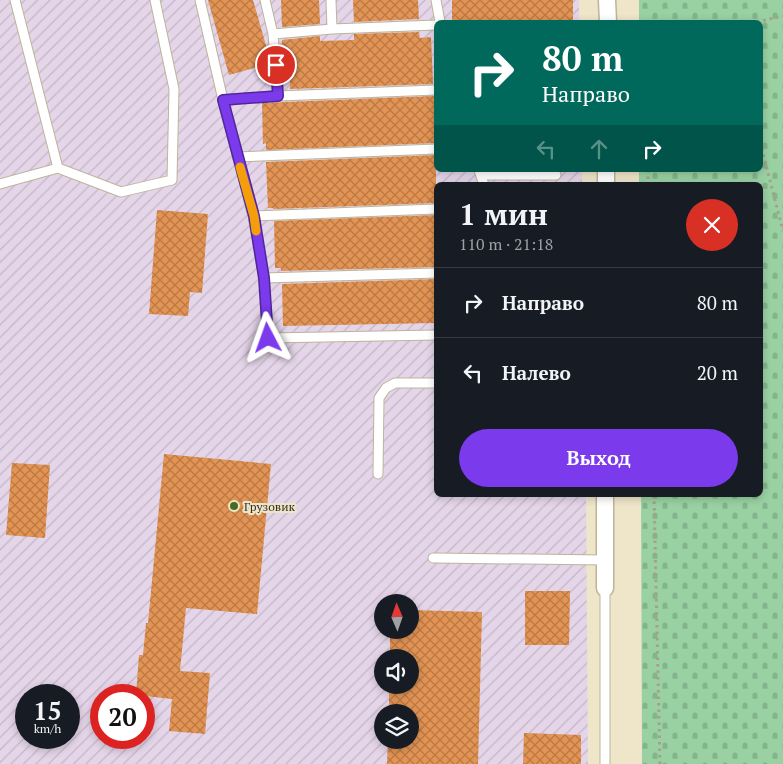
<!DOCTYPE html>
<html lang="ru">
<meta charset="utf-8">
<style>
:root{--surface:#171b24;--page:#20242c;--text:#f1f3f6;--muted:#9ea1a6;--line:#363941;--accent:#7c3aed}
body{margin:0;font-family:"PT Serif",serif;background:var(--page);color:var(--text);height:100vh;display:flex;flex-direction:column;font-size:19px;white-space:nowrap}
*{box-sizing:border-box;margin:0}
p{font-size:16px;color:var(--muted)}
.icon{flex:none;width:28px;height:28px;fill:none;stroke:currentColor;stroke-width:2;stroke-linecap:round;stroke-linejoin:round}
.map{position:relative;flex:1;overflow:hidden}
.panel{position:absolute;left:434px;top:182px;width:329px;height:315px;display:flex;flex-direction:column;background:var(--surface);border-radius:8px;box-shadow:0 2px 8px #0003}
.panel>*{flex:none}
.top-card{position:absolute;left:434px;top:20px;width:329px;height:152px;border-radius:8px;box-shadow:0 2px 8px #0003;background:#00695c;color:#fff;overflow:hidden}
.needle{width:32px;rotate:358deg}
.tools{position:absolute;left:374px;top:594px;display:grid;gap:10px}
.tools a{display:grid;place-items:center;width:45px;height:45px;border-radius:50%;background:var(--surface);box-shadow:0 2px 8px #0003;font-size:25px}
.speed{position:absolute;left:15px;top:684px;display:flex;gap:10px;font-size:25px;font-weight:700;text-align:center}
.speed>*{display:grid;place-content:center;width:65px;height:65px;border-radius:50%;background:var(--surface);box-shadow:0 2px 8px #0003;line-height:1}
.speed small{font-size:12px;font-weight:400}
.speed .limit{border:8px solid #d22;background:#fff;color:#111}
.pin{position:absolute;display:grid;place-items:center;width:42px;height:42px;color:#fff;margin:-21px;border:2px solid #fff;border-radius:50%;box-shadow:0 1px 5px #0007}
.me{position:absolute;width:55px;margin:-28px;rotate:356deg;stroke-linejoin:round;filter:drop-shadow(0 0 4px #0008)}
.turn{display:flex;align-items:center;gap:18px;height:105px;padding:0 25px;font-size:22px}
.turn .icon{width:65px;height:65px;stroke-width:2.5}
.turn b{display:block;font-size:35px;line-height:42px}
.lanes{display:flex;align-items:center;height:48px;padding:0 25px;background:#0003;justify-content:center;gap:25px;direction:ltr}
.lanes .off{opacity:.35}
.round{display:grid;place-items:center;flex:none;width:52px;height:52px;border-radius:26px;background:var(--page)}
.headline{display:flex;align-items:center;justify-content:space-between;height:85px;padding:0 25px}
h1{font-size:30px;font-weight:800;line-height:38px}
.cta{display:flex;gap:10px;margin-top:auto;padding:10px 25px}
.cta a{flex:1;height:58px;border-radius:30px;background:var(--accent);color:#fff;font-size:20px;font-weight:800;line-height:58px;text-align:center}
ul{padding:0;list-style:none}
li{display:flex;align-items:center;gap:15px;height:70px;padding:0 25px;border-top:1px solid var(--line)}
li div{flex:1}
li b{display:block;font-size:19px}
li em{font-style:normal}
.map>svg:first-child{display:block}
.industrial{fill:url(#industrial-furrows);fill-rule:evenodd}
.cemetery{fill:url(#cemetery-stones)}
.building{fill:url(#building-cross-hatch)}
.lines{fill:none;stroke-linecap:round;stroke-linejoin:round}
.lane-casing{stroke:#bdb499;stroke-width:11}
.street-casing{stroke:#bdb499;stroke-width:19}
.path{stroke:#a69f8a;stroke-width:3;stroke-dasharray:2.5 4;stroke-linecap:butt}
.lane{stroke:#fff;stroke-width:9}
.street{stroke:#fff;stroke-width:16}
.route-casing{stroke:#51269a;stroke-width:12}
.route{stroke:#7c3aed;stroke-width:9}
.slow{stroke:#f59e0b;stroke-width:9}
.poi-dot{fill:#486a21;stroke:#efe5c9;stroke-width:2}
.labels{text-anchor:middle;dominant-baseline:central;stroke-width:4;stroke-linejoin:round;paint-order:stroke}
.poi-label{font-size:12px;fill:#332f25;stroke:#efe5c9;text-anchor:start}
</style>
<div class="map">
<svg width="783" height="764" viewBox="0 0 783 764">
<defs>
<pattern id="industrial-furrows" width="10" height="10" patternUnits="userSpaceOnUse" patternTransform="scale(1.25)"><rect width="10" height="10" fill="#e4d5e8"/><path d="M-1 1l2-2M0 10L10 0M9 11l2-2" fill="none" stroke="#c4b7c7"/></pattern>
<pattern id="cemetery-stones" width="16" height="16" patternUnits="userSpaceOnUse" patternTransform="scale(1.25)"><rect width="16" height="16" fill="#99d1a3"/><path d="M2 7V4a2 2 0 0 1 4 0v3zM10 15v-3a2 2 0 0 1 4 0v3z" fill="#84b48c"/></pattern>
<pattern id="building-cross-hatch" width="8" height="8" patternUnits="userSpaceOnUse" patternTransform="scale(1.25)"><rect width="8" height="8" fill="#e39454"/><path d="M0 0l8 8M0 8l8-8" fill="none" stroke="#b97945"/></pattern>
</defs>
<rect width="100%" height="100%" fill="#efe5c9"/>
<path class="industrial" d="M0 0H579V22H436V170H582V185H436V495H586L588 764H0ZM382 602H410V630H382ZM382 658H410V685H382ZM26 695H69V738H26ZM101 695H144V738H101ZM382 712H410V740H382Z"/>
<path class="cemetery" d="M639 0H783V764H642L641 495H760V185H639V170H760V22H639Z"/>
<path class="building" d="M208 0H253L269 56V64L229 75Z
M281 0H319L320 24 282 27Z
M353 0H418L419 19 354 22Z
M452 0H573V22H452Z
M419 32 420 38 431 37 433 84 290 89 289 59 282 61V40L320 36V41L354 40V34Z
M433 96 436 97V143L266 150V143L263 144 262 103Z
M436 155V203L273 209V208H268L266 162Z
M157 210 208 214 202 293 190 292 188 316 149 314Z
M436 215V267L281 271V268H275L274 221Z
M436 279V323L283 326 282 284Z
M164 454 271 464 257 614 186 608 180 671 210 673 205 734 169 731 172 699 136 695 139 655H143L146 623H148Z
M12 463 50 465 45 538 6 535Z
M525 591H570L569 645H525Z
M410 610 482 612 478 764H387L388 740H410V712H389V685H410V658H390V630H410Z
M524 733 581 735V764H523Z"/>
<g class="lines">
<defs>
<path id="lane" d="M200 0 223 100 253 216 264 278 268 338 436 335
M265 0 273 34 278 96
M331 0 332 29
M436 0 440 22
M273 34 332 29 436 25
M223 100 278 96 436 90
M237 157 436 149
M58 168 121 192 172 180 174 89 155 0
M479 170 484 185
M481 175H556
M0 184 58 168 15 0
M253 216 436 209
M264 278 436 273
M378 474 379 398 386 388 395 383H436
M433 558 605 560
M605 588V764"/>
<path id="street" d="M607 0 608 22
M606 185V170
M605 495V588"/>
</defs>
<use href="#lane" class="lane-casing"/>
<use href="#street" class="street-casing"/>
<path class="path" d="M757 22 783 16
M760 142 783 231
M648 170V185
M654 495 660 764"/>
<use href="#lane" class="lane"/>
<use href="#street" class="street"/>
</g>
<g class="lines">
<defs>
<path id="route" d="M268 338 264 278 254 216 223 100 278 96 276 65"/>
</defs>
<use href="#route" class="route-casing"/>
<use href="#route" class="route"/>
<path class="slow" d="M240 167 254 216 256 231"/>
</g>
<circle class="poi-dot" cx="234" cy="506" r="5"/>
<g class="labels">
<g class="poi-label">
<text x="244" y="506">Грузовик</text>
</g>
</g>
</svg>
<div class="tools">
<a><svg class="needle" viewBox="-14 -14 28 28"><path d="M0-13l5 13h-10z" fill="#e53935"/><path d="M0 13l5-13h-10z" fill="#9ea1a6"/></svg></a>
<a><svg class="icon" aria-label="sound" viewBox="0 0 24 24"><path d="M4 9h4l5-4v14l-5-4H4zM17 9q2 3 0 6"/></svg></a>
<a><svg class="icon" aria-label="layers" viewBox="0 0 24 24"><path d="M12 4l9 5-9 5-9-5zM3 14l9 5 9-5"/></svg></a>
</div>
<div class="speed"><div>15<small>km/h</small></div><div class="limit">20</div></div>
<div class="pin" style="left:276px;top:65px;background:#d93025"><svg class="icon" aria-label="arrive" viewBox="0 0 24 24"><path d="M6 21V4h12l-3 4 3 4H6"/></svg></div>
<svg class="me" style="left:268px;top:338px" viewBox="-20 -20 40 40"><path d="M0-17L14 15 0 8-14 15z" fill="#7c3aed" stroke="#fff" stroke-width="4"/></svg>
<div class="top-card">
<div class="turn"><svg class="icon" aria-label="right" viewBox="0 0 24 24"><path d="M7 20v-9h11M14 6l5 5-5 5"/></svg><div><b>80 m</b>Направо</div></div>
<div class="lanes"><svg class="icon off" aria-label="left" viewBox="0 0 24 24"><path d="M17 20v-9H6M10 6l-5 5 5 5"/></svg><svg class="icon off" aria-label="ahead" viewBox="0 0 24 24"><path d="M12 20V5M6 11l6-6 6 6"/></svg><svg class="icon" aria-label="right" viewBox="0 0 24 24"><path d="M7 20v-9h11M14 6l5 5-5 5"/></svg></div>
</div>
<section class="panel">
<div class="headline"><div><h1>1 мин</h1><p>110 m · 21:18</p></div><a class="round" style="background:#d93025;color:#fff"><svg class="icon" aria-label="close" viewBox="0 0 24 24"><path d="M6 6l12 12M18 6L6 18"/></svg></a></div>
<ul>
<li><svg class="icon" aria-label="right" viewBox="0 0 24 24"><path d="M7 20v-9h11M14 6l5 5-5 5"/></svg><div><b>Направо</b></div><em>80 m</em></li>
<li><svg class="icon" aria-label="left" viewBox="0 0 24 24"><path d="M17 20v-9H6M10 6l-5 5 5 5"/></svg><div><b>Налево</b></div><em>20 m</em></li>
</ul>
<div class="cta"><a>Выход</a></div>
</section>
</div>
